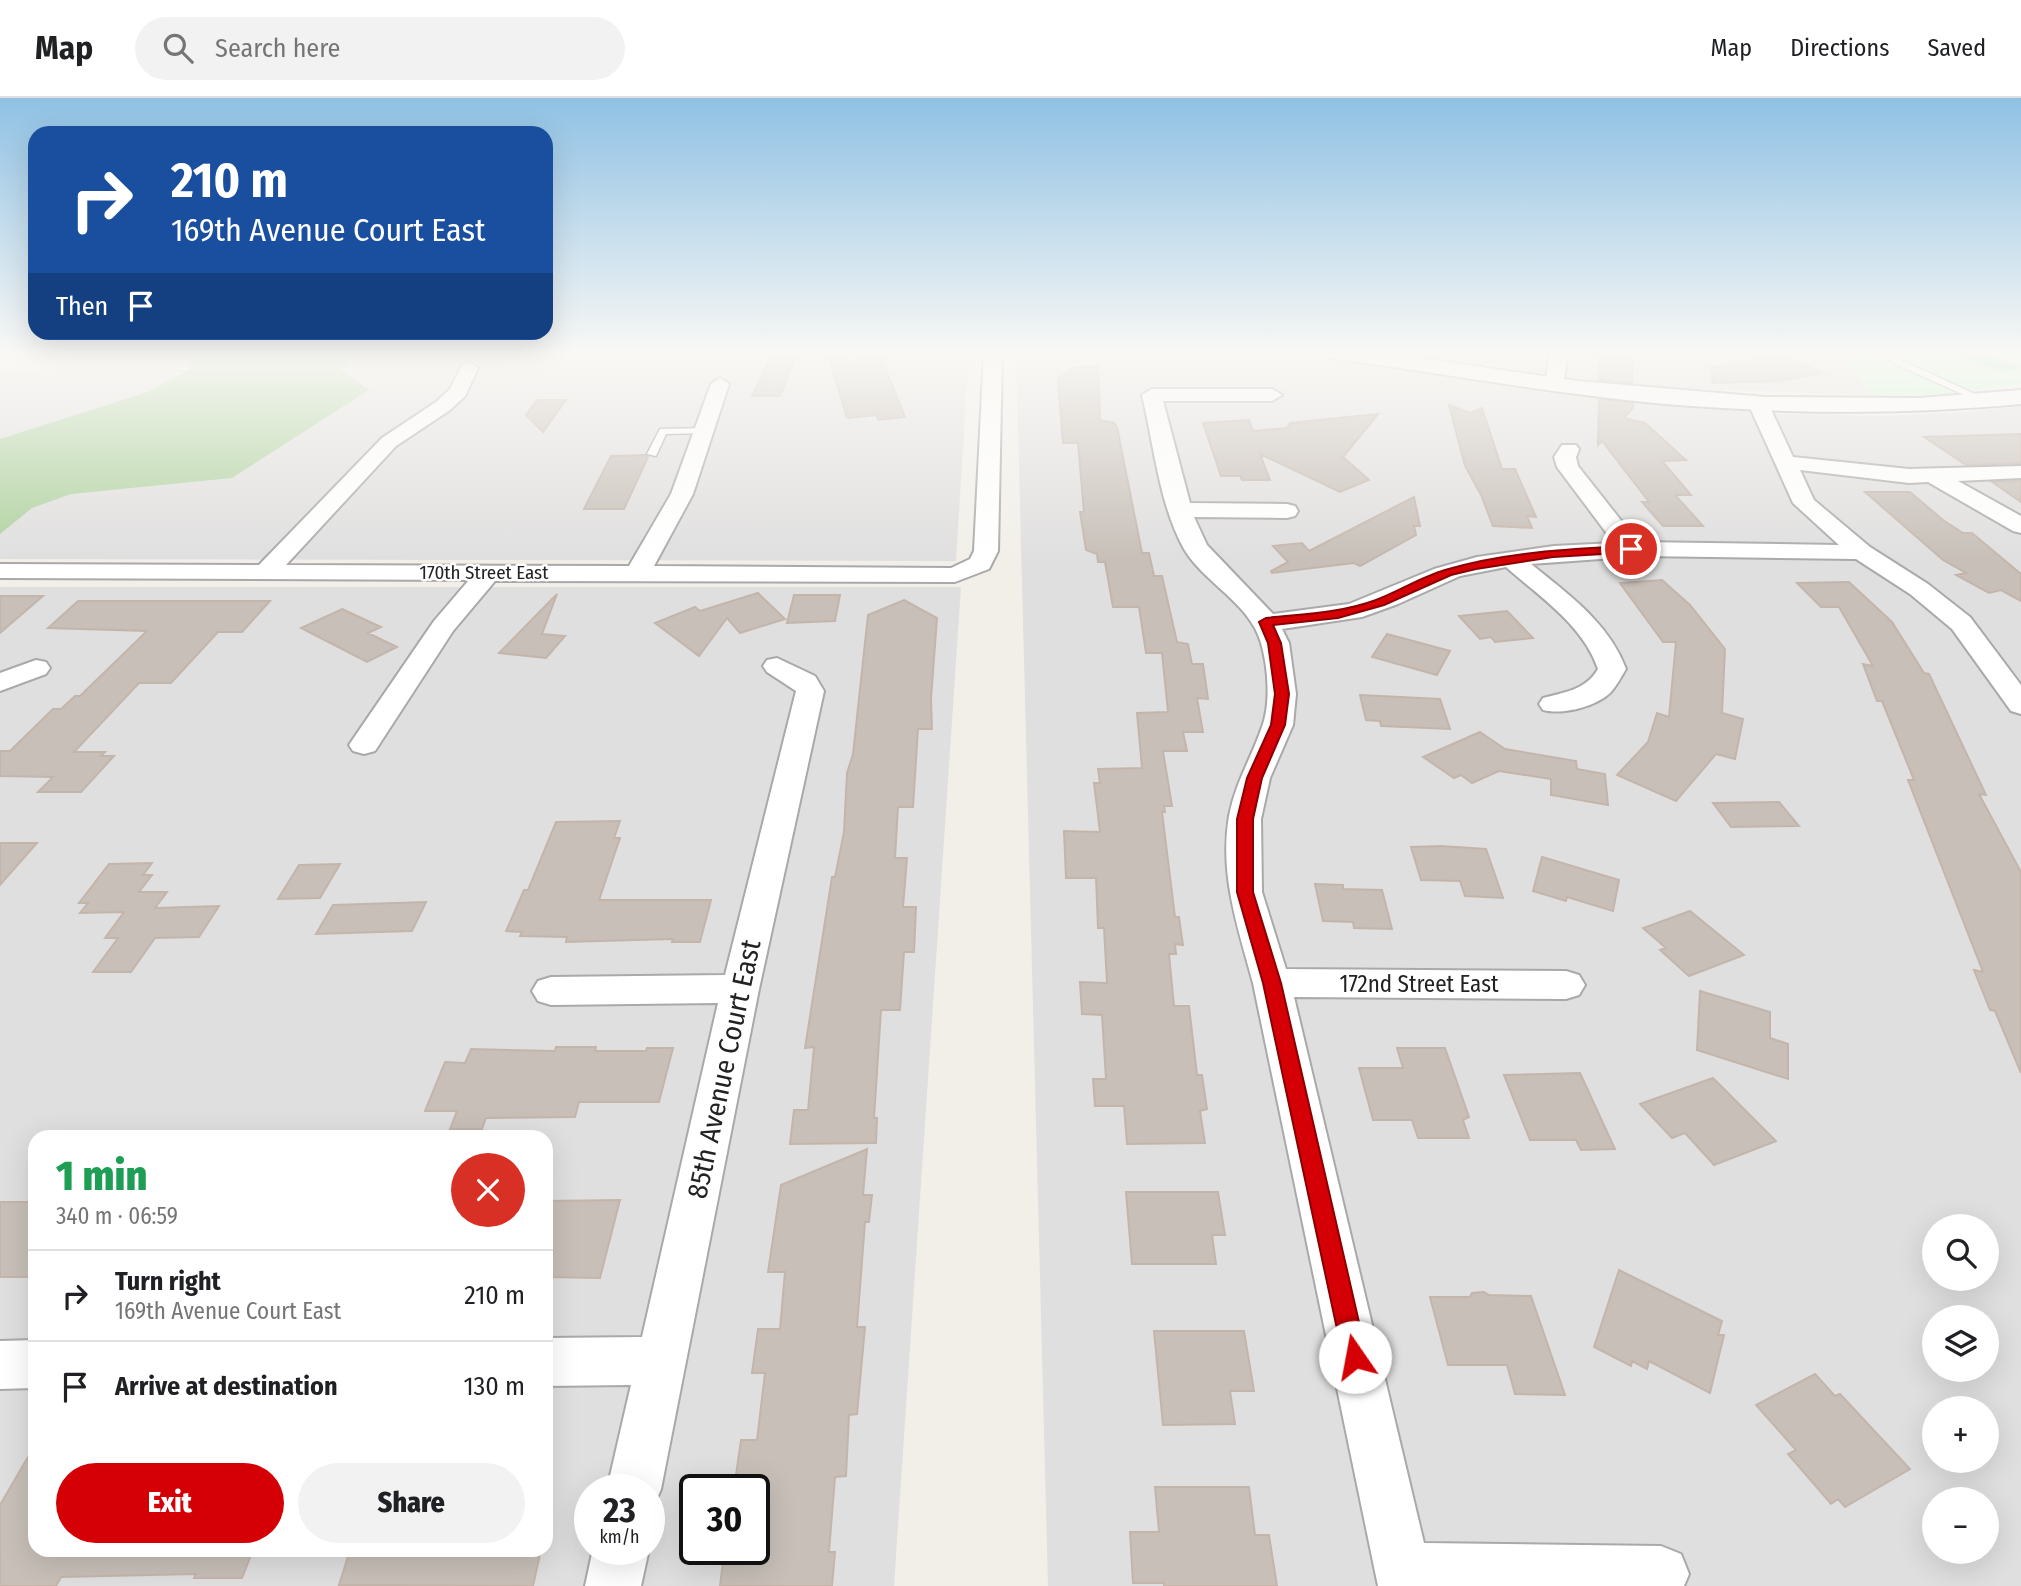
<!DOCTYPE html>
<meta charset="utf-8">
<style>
:root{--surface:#fff;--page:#f2f2f2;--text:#202124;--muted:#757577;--line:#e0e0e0;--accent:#d40005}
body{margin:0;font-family:"Fira Sans Condensed",sans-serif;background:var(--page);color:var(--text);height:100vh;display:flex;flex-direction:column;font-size:26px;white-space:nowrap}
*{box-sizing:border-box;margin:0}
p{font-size:23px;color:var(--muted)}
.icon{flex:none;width:38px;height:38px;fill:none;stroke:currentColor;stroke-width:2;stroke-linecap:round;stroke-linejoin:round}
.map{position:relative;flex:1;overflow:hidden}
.side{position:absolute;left:28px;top:1032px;width:525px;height:427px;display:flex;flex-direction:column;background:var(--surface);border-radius:21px;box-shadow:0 7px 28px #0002}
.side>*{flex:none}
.guide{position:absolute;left:28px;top:28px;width:525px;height:214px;border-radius:21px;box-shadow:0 7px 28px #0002;background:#1a4fa0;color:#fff;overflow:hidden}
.fabs{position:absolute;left:1922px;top:1116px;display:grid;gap:14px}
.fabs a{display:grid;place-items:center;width:77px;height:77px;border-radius:50%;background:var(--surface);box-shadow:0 7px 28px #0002;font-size:35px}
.speed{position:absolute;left:574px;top:1376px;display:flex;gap:14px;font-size:35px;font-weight:700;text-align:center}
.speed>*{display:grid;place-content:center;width:91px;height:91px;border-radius:50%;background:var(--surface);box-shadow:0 7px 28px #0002;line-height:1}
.speed small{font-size:18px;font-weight:400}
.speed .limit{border:4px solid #111;border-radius:10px;background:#fff;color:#111}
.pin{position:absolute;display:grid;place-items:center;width:60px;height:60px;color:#fff;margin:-30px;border:4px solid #fff;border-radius:50%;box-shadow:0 2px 7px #0007}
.me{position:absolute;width:77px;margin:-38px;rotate:348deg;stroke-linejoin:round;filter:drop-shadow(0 0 5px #0008)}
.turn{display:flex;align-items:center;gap:24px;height:147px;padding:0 28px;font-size:32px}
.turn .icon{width:91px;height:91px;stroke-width:2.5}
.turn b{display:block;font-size:49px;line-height:60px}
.then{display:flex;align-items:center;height:66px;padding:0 28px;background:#0003;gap:14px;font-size:26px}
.round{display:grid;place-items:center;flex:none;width:74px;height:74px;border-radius:37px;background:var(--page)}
.summary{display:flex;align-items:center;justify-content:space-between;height:119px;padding:0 28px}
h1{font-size:42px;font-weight:800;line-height:52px;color:#1e9e55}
.primary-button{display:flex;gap:14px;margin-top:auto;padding:14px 28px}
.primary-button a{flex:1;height:80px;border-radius:42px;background:var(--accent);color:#fff;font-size:28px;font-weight:800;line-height:80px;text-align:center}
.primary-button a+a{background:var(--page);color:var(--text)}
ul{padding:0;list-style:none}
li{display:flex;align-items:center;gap:21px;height:91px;padding:0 28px;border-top:2px solid var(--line)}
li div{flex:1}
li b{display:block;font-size:26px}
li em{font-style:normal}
header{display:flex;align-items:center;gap:42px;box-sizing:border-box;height:98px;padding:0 35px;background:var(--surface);border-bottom:2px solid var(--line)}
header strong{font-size:33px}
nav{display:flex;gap:38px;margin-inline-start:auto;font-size:24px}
.search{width:490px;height:63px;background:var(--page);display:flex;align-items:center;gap:18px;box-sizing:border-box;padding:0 24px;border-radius:38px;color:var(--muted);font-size:26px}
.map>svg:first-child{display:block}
.residential{fill:#e0dfdf;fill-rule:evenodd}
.forest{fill:#aed19e}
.park{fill:#c8facb}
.pitch{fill:#88e0bc}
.building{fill:#c7bfb8;stroke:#c4b5ab;stroke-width:2}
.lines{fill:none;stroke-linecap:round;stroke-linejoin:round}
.service-casing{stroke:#a9a9a9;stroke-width:3}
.minor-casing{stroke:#a9a9a9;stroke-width:4}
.tertiary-casing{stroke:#a9a9a9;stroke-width:4}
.service{fill:#fff;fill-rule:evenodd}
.minor{fill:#fff;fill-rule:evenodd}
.tertiary{fill:#fff;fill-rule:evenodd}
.route{fill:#d40005;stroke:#8a0003;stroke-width:2}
.labels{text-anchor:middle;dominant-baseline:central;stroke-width:5;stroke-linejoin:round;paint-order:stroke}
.far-street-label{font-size:19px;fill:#222;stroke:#fff}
.street-label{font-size:23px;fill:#222;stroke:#fff}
.near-street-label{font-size:28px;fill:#222;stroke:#fff}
</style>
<header>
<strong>Map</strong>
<div class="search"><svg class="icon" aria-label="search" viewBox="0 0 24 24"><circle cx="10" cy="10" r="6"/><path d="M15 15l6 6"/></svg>Search here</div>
<nav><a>Map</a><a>Directions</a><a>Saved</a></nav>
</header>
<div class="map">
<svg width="2021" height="1488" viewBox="0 0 2021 1488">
<rect width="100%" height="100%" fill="#f2efe9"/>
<path class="residential" d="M359 254H969L956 463 0 461V272L339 271Z
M1016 254H1244L1353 265 1583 300 1782 316 1885 318 1967 314 2021 308V1488H1048ZM1934 1129H1986V1181H1934ZM1934 1220H1986V1272H1934ZM1934 1311H1986V1363H1934ZM1934 1402H1986V1454H1934Z
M1396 254H1843L1871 297 1642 289Z
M0 489H961L894 1488H0ZM35 1040H546V1452H35ZM590 1391H649V1451H590ZM695 1391H754V1451H695Z"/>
<path class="forest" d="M173 254H359L340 271 369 292 232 380 71 396 32 410 0 436V341L148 294 193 269 186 257Z"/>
<path class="park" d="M1843 254H2018L2021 256V286L1947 296 1871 297Z"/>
<path class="pitch" d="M1981 254 2021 270V271L1998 273 1958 257Z"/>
<path class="building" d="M773 254H798L780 298H752Z
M1599 254H1632V285L1599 282Z
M828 257 855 264 857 257H880L905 319 878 322 877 317 847 320Z
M1782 258 1824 275 1779 283 1713 285 1711 269Z
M1098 268 1100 322 1114 325 1117 329 1142 455H1149L1154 478H1162L1177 544 1188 546 1192 566H1203L1208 601 1197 600 1203 634H1183L1187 653H1163L1172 708H1164L1165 714H1162L1175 819H1179L1183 847 1175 846 1176 856H1169L1174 908H1189L1197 977H1202L1207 1011 1200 1013 1205 1045 1127 1046 1124 1008H1095L1093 981H1106L1102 917 1082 916 1080 884 1107 885 1104 830H1098L1096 780H1066L1064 733 1100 734 1094 685H1100L1098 671 1142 670 1137 615 1168 614 1162 555H1146L1139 509H1113L1105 464H1098L1097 456 1086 452 1080 414H1084L1078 345H1063L1058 281 1073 270Z
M1599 301 1633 305V310L1624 320 1645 325 1686 362 1662 363 1691 397H1675L1703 428H1663L1642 404H1649L1602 343 1598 347Z
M537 302H566L543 334 526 317Z
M1449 307 1470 315 1482 310 1502 371H1515L1536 419 1527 418 1532 430 1493 428 1481 397 1465 368Z
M1378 316 1343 359 1369 382 1340 394 1260 356 1270 382H1242L1240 378H1221L1203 325 1249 322 1253 333 1287 330 1290 325Z
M2021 336V365L1966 367 1924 339Z
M645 357 648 359 624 411H584L611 358Z
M2021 383V404L1992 384Z
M1865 394H1910L1943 422 1963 435H1972L2021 476V503L2001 492 1989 495 1956 477 1966 475 1943 462Z
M1414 399 1420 428H1414L1416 437 1360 468 1354 465 1272 475 1271 473 1288 464 1273 448 1302 445 1309 453Z
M1662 482 1690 507 1725 551 1722 615 1743 621 1735 661 1716 656 1676 703 1617 677 1648 644 1657 615 1669 619 1676 544H1663L1620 485Z
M1849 484 1892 524 1924 575 1929 576 1986 697 1979 696 2021 774V975L1995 913 1990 912 1974 872 1983 874 1908 682H1914L1882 603H1877L1863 566 1873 568 1839 509H1821L1797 485Z
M758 495 785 521 740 535 727 520 699 558 655 525 695 509 700 513Z
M557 496 542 536 565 538 546 560 499 555Z
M794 497H840L835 523 787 525Z
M0 498H43L0 535Z
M904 502 937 520 931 601 932 631H918L913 709H898L895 760H907L903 809H916L914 854H904L900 912H881L874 1020H877L876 1045 790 1046 794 1012H808L814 949 805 950 832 779H835L844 734 847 675 853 656 868 517Z
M78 503H270L242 534H218L171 585H139L74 654H105L101 658H114L81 694H38L53 679 0 678V653H10L53 611H61L75 598H80L147 533 48 530Z
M342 511 381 529 368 535 397 549 367 564 301 530Z
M1507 513 1533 540 1495 544 1491 539 1480 541 1459 518Z
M1387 536 1450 553 1437 577 1372 559Z
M1360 597 1440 601 1450 631 1381 628 1380 623 1366 622Z
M1480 634 1505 651 1576 663 1577 671 1605 676 1608 707 1551 697V681L1499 673 1472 685 1461 677 1454 680 1423 659Z
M1779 704 1799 728 1731 729 1713 705Z
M620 723 614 740H620L599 802H711L700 844H672L673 841 566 844 567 839 520 838 522 834 506 833 524 792H528L556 724Z
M0 745H37L0 787Z
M1441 748 1486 751 1503 800 1465 798 1460 783 1421 782 1411 749Z
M1542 759 1619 782 1613 813 1567 799 1566 803 1533 793Z
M152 765 143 777H152L139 794H167L155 810 219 808 199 839 155 840 131 874H93L118 840H105L124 814 80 815 88 805H79L109 766Z
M340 766 320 800 278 801 299 767Z
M1315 786 1343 787V791L1382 792 1392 831 1354 830 1353 824 1323 823Z
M426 804 412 833 316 836 333 807Z
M1690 813 1744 857 1689 878 1660 852 1666 850 1643 830Z
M1700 893 1770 914V940L1788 946V981L1697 952Z
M556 949H596L595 953H646L647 950H673L659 1004H579L575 1019 486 1020 482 1031H450L457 1013H425L445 964 465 965 471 951 555 953Z
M1397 950H1445L1469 1019 1463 1022 1469 1040H1418L1412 1022H1373L1359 970H1403Z
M1580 975 1615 1051 1581 1052 1576 1042H1530L1504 977Z
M1713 980 1776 1043 1714 1067 1685 1035 1672 1040 1640 1006Z
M867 1051 863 1097H872L869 1124H865L857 1229H865L857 1316 849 1317 846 1378 835 1379 829 1454H835L832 1488H720L724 1455H754L757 1408H754V1391H734L741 1342H757L765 1275H752L758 1231H780L785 1174H768L781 1087Z
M1126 1094H1218L1225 1137H1212L1216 1166H1132Z
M620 1102 600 1180 546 1179V1103Z
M0 1104H35V1179H0Z
M1619 1172 1722 1223 1718 1237H1724L1710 1295 1649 1263 1647 1271 1632 1263 1631 1268 1594 1249Z
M1484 1194 1489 1197 1531 1198 1565 1297 1515 1296 1507 1267H1448L1430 1199H1470L1472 1195Z
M1154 1233H1244L1254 1293H1230L1235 1326 1163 1327Z
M1815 1276 1835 1298 1840 1296 1910 1371 1845 1409 1838 1401 1831 1406 1788 1356 1796 1352 1756 1307Z
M35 1347V1452H253L242 1480H194L196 1476 61 1479 56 1488H0V1407Z
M1155 1389H1249L1255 1437H1269L1277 1488H1164V1485H1133L1130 1434H1159Z
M350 1452H541L533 1488 339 1487Z"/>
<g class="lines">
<defs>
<path id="service" d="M1880 254H1890L1901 262 1988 302 1980 304 1895 266Z
M705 330 708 331V335L666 336 656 358 647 356 660 331Z"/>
<path id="minor" d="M984 254H1002L998 453 989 471 955 484 495 483 453 533 375 653 364 656 353 653 349 647 434 523 469 482 0 480V466L259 467 382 340 436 304 450 291 463 266 469 264 478 270 465 298 450 312 396 348 286 467 629 468 671 396 711 286 720 280 729 286 693 396 654 468 951 470 970 461 974 453Z
M1550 254H1568L1563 287 1554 293 1545 287Z
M1152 291H1272L1282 297 1272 303H1163L1190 405 1287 406 1295 408 1298 413 1295 418 1287 420 1194 419 1207 447 1273 516 1349 506 1434 471 1477 459 1554 448 1614 445 1557 369 1554 359 1562 347H1576L1579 351 1576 359 1578 368 1638 444 1839 447 1793 405 1748 305 1758 299 1768 305 1793 359 1909 371 2021 368V380L1958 383 2021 418V435L2013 433 1928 384 1909 385 1800 372 1814 402 1870 449 1928 486 1970 519 2021 587V616L2011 613 1952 531 1910 496 1856 461 1642 458 1531 466C1568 496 1609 525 1626 571 1621 579 1617 587 1611 594 1596 609 1562 617 1543 612L1539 606 1543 600C1565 594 1586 592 1598 571 1583 527 1540 499 1506 469L1460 478 1398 506 1362 519 1282 531 1289 545 1296 596 1293 627 1270 680 1261 721 1262 794 1286 871 1566 873 1579 877 1585 887 1579 897 1566 901 1294 899 1424 1445 1661 1448 1681 1456 1689 1476 1684 1488H1378L1253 885C1238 830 1219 776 1229 718 1236 683 1251 661 1262 629 1271 605 1268 569 1261 545 1250 505 1204 485 1184 451 1159 406 1154 347 1142 297Z
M777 560 815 578 824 593 759 891 661 1391 653 1410 649 1411V1391H607L631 1287 546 1288V1240L642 1239 718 905 551 907 538 903 532 893 538 883 551 879 725 877 796 593 767 574 763 568 767 562Z
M36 562 46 564 50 570 46 576 0 593V575Z
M35 1242V1290L0 1291V1243Z
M593 1451H649L641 1488H585Z"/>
<path id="tertiary" d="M1320 254H1379L1578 283 1766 299 1919 300 2021 292V306C1903 317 1785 316 1666 306 1553 296 1442 275 1330 260Z"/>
</defs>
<use href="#service" class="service-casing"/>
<use href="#minor" class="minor-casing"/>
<use href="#tertiary" class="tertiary-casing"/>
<use href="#service" class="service"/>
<use href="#minor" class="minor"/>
<use href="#tertiary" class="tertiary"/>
</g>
<linearGradient id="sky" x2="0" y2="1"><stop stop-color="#8fc1e4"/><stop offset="0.55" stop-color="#f9f8f5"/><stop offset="1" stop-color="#f9f8f5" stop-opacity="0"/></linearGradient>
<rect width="2021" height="463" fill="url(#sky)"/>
<path class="route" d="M1631 448 1635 449V454L1553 459 1476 471 1451 477 1384 507 1338 520 1273 527 1281 545 1289 596 1285 627 1262 680 1253 721V794L1281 885 1367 1259 1363 1267 1355 1271 1347 1267 1343 1259 1263 885 1237 794V721L1247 680 1271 627 1275 596 1268 545 1259 524 1266 520C1303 516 1341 515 1376 502 1400 493 1421 479 1445 472 1505 454 1569 451 1631 448Z"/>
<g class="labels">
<g class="far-street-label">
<text x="484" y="474">170th Street East</text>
</g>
<g class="street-label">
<text x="1419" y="886">172nd Street East</text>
</g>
<g class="near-street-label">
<text transform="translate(724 971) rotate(-78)">85th Avenue Court East</text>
</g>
</g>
</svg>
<div class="fabs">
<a><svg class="icon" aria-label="search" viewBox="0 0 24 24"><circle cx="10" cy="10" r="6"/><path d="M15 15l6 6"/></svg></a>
<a><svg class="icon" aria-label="layers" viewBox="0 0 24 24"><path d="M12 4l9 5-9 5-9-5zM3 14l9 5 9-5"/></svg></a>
<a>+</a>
<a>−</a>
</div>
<div class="speed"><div>23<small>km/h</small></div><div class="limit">30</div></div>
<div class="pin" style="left:1631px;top:451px;background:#d93025"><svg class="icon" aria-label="arrive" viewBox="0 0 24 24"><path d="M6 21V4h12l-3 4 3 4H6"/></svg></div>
<svg class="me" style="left:1355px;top:1259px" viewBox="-20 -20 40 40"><circle r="19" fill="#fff"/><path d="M0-13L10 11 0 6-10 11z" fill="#d40005"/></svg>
<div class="guide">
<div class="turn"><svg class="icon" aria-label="right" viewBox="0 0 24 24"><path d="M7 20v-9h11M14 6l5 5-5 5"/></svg><div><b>210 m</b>169th Avenue Court East</div></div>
<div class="then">Then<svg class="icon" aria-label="arrive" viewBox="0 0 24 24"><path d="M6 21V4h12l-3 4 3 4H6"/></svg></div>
</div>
<section class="side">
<div class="summary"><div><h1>1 min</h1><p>340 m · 06:59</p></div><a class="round" style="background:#d93025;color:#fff"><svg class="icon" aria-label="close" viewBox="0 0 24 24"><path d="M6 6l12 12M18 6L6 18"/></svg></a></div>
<ul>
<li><svg class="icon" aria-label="right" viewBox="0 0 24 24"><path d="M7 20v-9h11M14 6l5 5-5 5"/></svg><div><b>Turn right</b><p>169th Avenue Court East</p></div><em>210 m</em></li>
<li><svg class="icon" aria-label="arrive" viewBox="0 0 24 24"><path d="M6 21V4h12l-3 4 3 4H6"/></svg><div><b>Arrive at destination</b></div><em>130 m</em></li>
</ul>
<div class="primary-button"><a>Exit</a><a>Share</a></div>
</section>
</div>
